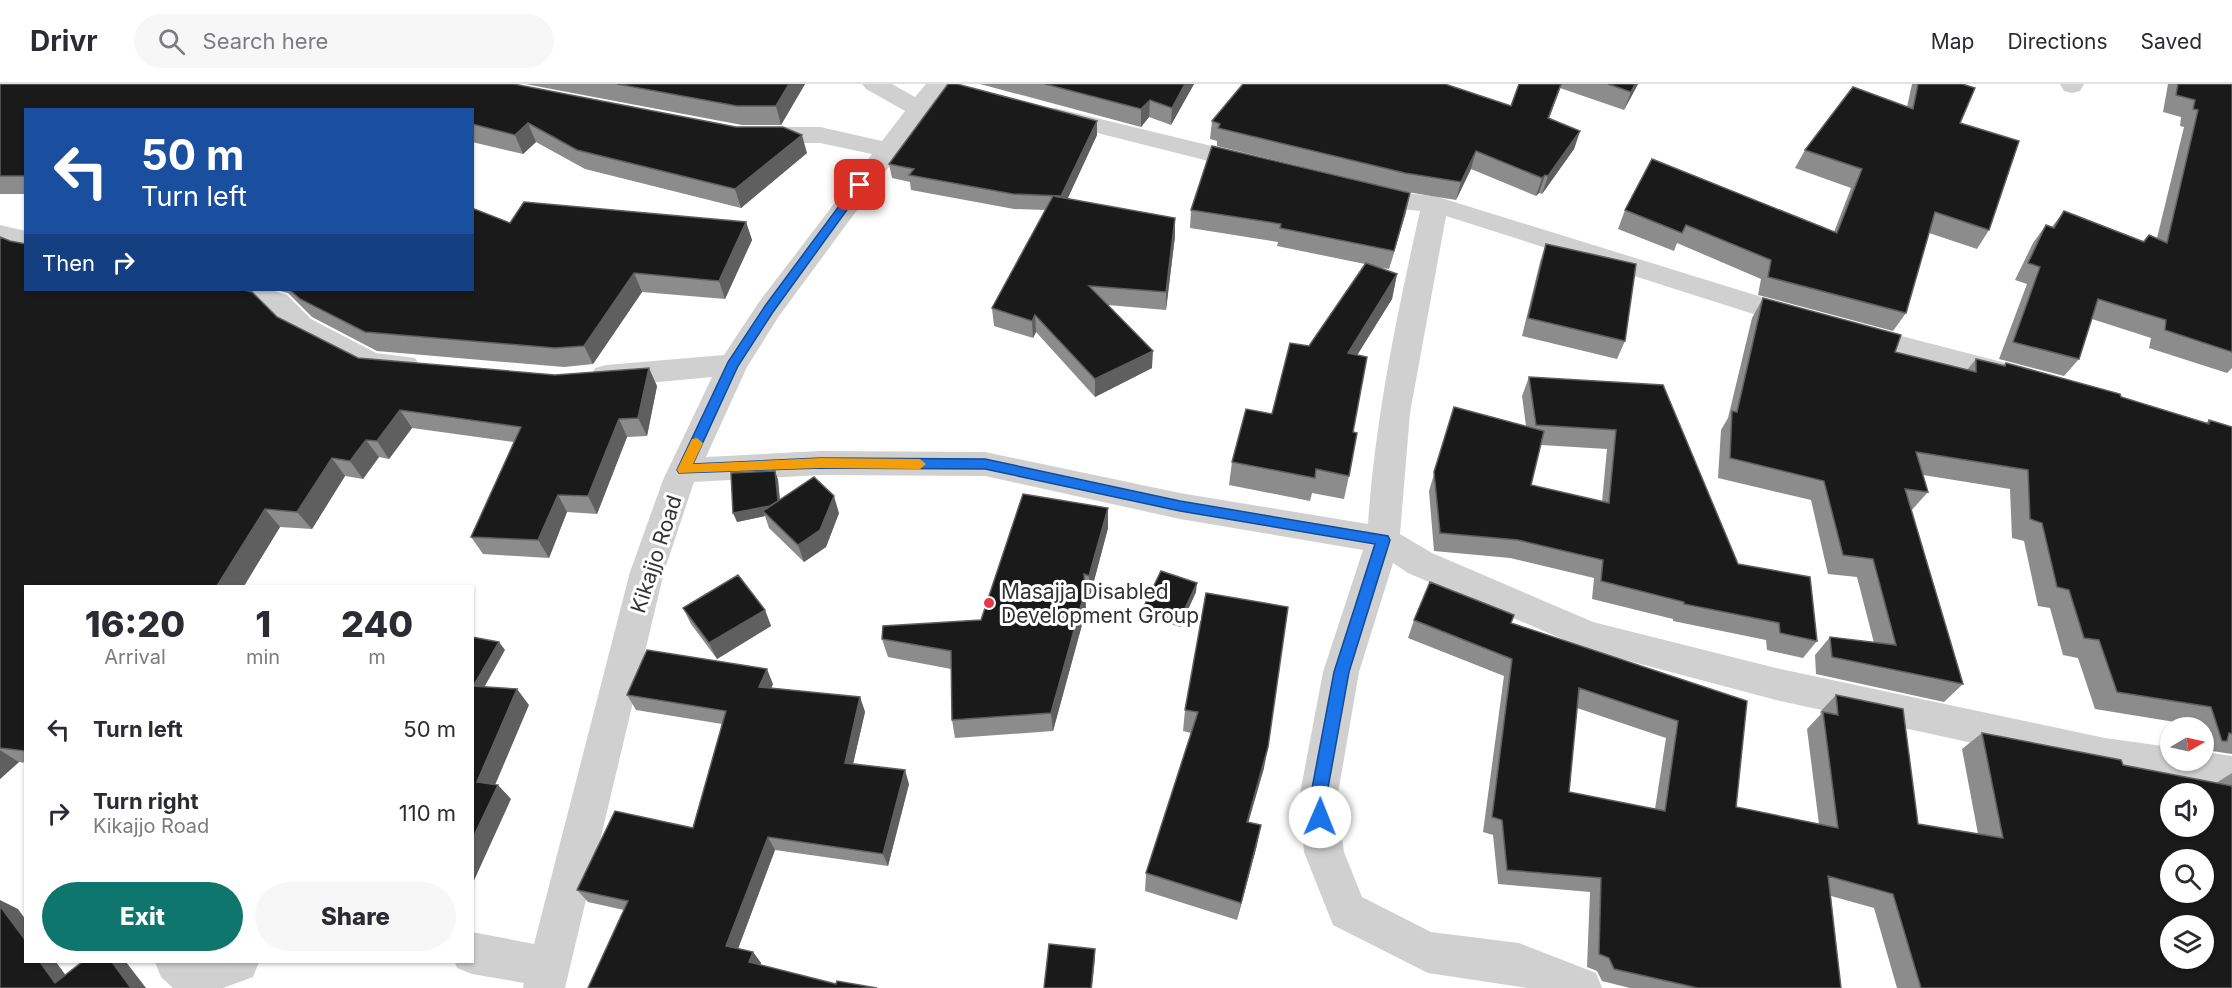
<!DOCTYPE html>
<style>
:root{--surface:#fff;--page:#f7f7f7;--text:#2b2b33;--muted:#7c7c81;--line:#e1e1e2;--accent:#0f766e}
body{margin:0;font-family:Inter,sans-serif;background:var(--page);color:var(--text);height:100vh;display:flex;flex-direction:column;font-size:22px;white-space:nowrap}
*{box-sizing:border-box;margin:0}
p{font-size:20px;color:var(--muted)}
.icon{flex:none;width:33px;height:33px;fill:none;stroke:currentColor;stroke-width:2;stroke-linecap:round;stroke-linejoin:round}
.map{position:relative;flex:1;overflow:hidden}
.details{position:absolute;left:24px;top:501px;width:450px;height:378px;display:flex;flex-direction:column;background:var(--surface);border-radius:0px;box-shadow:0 2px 4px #0004}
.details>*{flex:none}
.hud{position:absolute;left:24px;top:24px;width:450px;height:183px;border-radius:0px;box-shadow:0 2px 4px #0004;background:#1a4fa0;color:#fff;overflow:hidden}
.needle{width:39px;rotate:81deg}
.fabs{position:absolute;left:2160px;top:633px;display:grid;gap:12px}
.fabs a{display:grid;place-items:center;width:54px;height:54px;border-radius:50%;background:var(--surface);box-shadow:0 2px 4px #0004;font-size:30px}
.pin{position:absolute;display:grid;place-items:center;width:51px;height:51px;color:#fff;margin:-26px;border-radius:12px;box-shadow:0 3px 9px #0006}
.me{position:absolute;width:66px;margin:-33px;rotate:1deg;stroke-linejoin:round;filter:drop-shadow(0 0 4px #0008)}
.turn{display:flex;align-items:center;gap:21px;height:126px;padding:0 18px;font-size:27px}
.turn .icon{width:78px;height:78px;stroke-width:2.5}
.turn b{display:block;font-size:42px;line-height:51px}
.then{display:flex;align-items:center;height:57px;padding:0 18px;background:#0003;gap:12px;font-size:22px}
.eta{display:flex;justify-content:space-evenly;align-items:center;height:102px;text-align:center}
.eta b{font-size:36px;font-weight:800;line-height:42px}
.button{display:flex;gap:12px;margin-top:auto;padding:12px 18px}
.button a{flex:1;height:69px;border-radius:36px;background:var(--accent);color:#fff;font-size:24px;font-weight:800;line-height:69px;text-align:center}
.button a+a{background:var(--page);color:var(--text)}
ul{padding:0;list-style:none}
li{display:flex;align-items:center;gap:18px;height:84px;padding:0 18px}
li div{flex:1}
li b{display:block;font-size:22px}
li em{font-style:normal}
header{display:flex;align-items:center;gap:36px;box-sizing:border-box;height:84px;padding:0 30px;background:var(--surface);border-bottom:2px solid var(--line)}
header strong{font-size:28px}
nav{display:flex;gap:33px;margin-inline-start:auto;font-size:21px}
.search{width:420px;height:54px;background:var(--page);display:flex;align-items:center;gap:15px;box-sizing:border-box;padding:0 21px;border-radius:33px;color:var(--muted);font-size:22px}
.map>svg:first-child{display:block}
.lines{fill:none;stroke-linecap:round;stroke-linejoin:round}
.street{fill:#d0d0d0;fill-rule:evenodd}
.wall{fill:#8c8c8c;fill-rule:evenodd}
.shaded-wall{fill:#5f5f5f}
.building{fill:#1a1a1a;stroke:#5f5f5f;stroke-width:1.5;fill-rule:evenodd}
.route{fill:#1a73e8;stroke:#114b97;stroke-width:1.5}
.slow{fill:#f59e0b}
.poi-dot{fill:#e63946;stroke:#fff;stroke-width:2}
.labels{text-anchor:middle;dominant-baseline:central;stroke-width:6;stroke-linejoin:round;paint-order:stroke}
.street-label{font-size:21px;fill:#333;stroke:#fff}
.poi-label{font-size:21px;fill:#333;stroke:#fff;text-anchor:start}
</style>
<header>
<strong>Drivr</strong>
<div class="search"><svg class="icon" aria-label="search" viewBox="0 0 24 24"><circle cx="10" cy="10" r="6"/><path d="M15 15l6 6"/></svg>Search here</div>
<nav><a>Map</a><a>Directions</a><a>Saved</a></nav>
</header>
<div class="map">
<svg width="2232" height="904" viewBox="0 0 2232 904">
<rect width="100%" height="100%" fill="#fff"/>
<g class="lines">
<path class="street" d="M862 0H892L915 13 926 0H950L779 232 747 283 706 373 820 367 985 368 1180 409 1368 440C1375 334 1397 231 1420 127L1401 125 1354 113 1350 107 1354 101 1363 99 1401 109 1435 112 1810 228 1814 235 1810 242 1800 245 1446 132 1410 329 1400 450 1432 469 1593 538 1776 584 2105 654 2170 663V676H2204V668L2232 672V706L2105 688 1776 616 1588 566 1408 489 1393 479 1359 588 1337 715 1344 768 1362 813 1431 848 1519 859 1596 889 1602 904H1527L1428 889 1333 841 1304 768 1299 715 1323 588 1363 466 1180 435 985 392 820 391 694 398 664 488 565 904H523L524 899 472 890 457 884 455 878H472V848L534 860 630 488 663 396 712 293 606 303 595 300 591 292 595 284 606 281 724 271 759 218 872 70 820 59H757L748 56 744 51 748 46 757 43H820L882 57 905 27 866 5Z
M2060 0H2084L2080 7 2072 9 2064 7Z
M1055 24 1261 74 1265 80 1261 86 1252 88 1046 36 1043 31 1046 26Z
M0 141 26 147V165L0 159Z
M230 206H271L287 211 311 235 376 269 415 274 420 282 415 290C378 301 323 271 292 250 282 243 276 230 266 224 253 218 238 218 230 206Z
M1855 240 2025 284 2029 292 2025 300 2014 303 1845 257 1841 250 1845 243Z
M155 878H259L253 893 223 904H173L161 893Z"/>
</g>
<path class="wall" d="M0 0H514L807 69 741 124 585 85 536 58 523 70 472 58V26H26V110H0Z
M525 0H805L781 41H742Z
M980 0H1194L1171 41 1149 33 1141 43Z
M1519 0H1638L1624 26 1560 4 1549 35 1580 47 1574 65 1542 110 1539 109 1536 112 1471 85 1456 116 1401 107 1217 62V57L1210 55 1212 37 1511 22Z
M1912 0H1962L1960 39 1989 146 1977 165 1929 149 1906 229 1893 247 1758 211 1761 195 1677 159 1674 167 1618 145 1625 126 1834 148 1851 104 1795 84 1805 66 1907 23Z
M2168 0H2232V284L2227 289 2149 264 2151 254 2092 235 2079 275 2064 292 1999 275 2027 200 2015 196 2033 159 2046 141 2052 143 2064 127 2143 157 2149 151 2157 154 2184 43 2180 42 2181 33 2163 28Z
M1097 51 1067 115 1175 152 1166 226 1108 221 1152 284 1095 313 1036 248 1033 254 994 242 992 224 1046 126 1014 125 911 106 910 98 892 94 889 80Z
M1191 126 1406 128 1389 185 1377 183 1397 190 1392 215 1357 271 1353 348 1349 392 1344 415 1312 409 1310 417 1229 401 1232 378 1272 330 1309 262 1365 180 1277 162 1278 158 1190 144Z
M746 138 752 156 725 215 642 208 593 280 564 283 377 267 312 233 288 209 277 206H472L510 139Z
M0 153 10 157 277 233 358 274 657 302 647 352 627 353 597 430 567 428 549 474 483 470 471 453 514 358 412 344 389 375 379 373 363 395 345 392 312 445 280 443 244 502H26V679L19 678 0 695Z
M1546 160 1625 257 1617 275 1522 252 1540 178Z
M1763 214 1895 268 1967 286 1976 275 2004 281 2006 279 2206 339 2209 336 2232 343V670L2212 667 2204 673V644H2188L2187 640 2095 625 2078 574 2063 571 2050 524 2038 522 2024 457 2012 454 2010 405 1923 391 1928 408 1911 427 1963 600 1944 618 1816 590 1815 571 1830 553 1874 559 1857 493 1828 490 1811 416 1718 394 1721 346 1728 334 1752 234Z
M1529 293 1663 301 1738 480 1817 557 1803 574 1767 566 1766 556 1673 537V535L1592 515 1594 494 1510 474 1434 467 1429 407 1454 323 1526 342 1522 312ZM1541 361 1607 365 1602 418 1531 401Z
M775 387 778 396 780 416 839 429 826 463 804 478 769 444 765 432 737 438Z
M1108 424V444L1090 512 1085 510 1086 526 1053 647 955 654 952 636 951 585 888 573 882 555 981 536Z
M1196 508 1180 543 1144 531V522Z
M1206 509 1264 684 1248 738 1257 761 1237 836 1145 807 1146 789 1191 649 1183 647 1185 626Z
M683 524 765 526 771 542 717 575 691 540Z
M1414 536 1511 539 1747 617 1736 723 1819 740 1807 645 1821 630 1820 628 1836 611 1918 740 1978 750 1962 665 1982 649 2123 681 2216 699 2232 689V904H1897L1874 824 1831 812 1841 904H1630L1602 897 1597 887 1587 883 1590 808 1498 800 1493 751 1483 748 1504 592 1408 554ZM1577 624 1666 654 1655 725 1569 708Z
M773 600 771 604 860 613 865 628 853 680 909 700 888 782 775 766 738 864 753 868 761 879V881L836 900 877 904H588L624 826 588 818 577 806 693 744 722 640 636 626 627 611Z"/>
<path class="shaded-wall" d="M789 0H805L781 41 776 22Z
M1185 0H1194L1171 41 1172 24Z
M1561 0H1562L1542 52 1548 34Z
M1635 0H1638L1624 26 1631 8Z
M1150 16 1149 33 1141 43V25Z
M1097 37V51L1062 127 1061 112Z
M528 39 536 58 523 70 515 51Z
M1580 47 1574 65 1542 110 1548 92Z
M802 51 807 69 741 124 735 105Z
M1476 67 1471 85 1456 116 1461 98Z
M1545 91 1539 109 1536 112 1542 94Z
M1410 109 1406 128 1389 185 1394 167Z
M1175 134V152L1166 226V208Z
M746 138 752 156 725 215 719 197Z
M634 189 642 208 593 280 584 262Z
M1397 190 1392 215 1343 294 1348 269Z
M1035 231 1036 248 1033 254 1032 237Z
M1153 267 1152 284 1095 313V295Z
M649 284 657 302 647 352 638 334Z
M400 326 412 344 389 375 377 357Z
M619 335 627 353 597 430 588 412Z
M366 356 379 373 363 395 350 377Z
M332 374 345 392 312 445 297 428Z
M775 387 778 396 781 430 763 427 765 432 737 438 733 429Z
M558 411 567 428 549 474 538 456Z
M834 412 839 429 826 463 804 478 798 461Z
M1108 424V444L1090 512 1089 492Z
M265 425 280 443 244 502H217Z
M1197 499 1196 508 1180 543V535Z
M1085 507 1086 526 1053 647 1051 629Z
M765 526 771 542 717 575 709 559Z
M499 558 505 566 481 609 474 601Z
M767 585 773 600 766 618 759 603Z
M517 605 529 621 490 713 477 698Z
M860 613 865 628 850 693 845 679Z
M1268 663 1264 684 1243 757 1247 738Z
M0 666 19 678 0 695Z
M905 686 909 700 888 782 883 770Z
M498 701 511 715 472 801V756Z
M1261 741 1257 761 1237 836 1241 819Z
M768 753 775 766 735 873 726 862Z
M0 816 18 825 26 836V857L0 822Z
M1095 865V874L1092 904H1091Z
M753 868 761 879 757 889 749 878Z
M40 878H56L75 904 55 899Z
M112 878H126L146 904H131Z"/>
<path class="building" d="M0 0H514L736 43H783L802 51 735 105 577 66 528 39 515 51 472 40V26H26V92H0Z
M617 0H789L776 22H737Z
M948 0H957L1097 37 1061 112 1013 110 909 91 914 85 889 80Z
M1045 0H1185L1172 24 1150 16 1141 25Z
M1243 0H1445L1511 22 1519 0H1561L1548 34 1580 47 1548 92 1545 91 1542 94 1476 67 1461 98 1405 89 1218 44 1220 40 1212 37Z
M1608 0H1635L1631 8Z
M1918 0H1962L1975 4 1960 39 2019 57 1989 146 1935 128 1906 229 1768 193 1771 176 1686 141 1682 149 1625 126 1652 75 1837 149 1862 85 1805 66 1853 3 1913 25Z
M2178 0H2232V268L2165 246 2166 236 2098 215 2079 275 2013 258 2040 183 2028 179 2046 141 2054 144 2064 127 2144 158 2149 151 2167 159 2198 26 2193 25 2195 16 2176 11Z
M1212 62 1410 109 1394 167 1280 144 1281 140 1191 126Z
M1053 112 1175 134 1166 208 1089 202 1153 267 1095 295 1035 231 1032 237 992 224Z
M524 118 746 138 719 197 634 189 584 262 555 264 365 248 300 215 290 206H472V124L510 139Z
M0 153 10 157 26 160V206H244L252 208 277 233 358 274 555 291 649 284 638 334 619 335 588 412 558 411 538 456 471 453 521 343 400 326 377 357 366 356 350 377 332 374 297 428 265 425 217 502H26V667L0 664Z
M1546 160 1636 180 1625 257 1528 234Z
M1366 179 1397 190 1348 269 1367 273 1353 348 1357 349 1349 392 1316 385 1315 394 1232 378 1246 325 1272 330 1290 259 1309 262Z
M1763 214 1901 251 1895 268 1976 288V275L2005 282 2006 279 2120 310 2121 313 2209 340V336L2232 343V650L2229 649 2227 657H2222L2211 623 2117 608 2099 556 2084 554 2069 506 2057 503 2042 439 2030 435 2028 386 1916 368 1928 408 1905 405 1963 600 1832 573 1830 553 1896 561 1873 475 1843 471 1824 397 1730 374 1732 327 1737 328Z
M1529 293 1663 301 1738 480 1810 493 1817 557 1780 549 1779 539 1684 520V518L1601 497 1603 476 1518 456 1440 449 1434 388 1454 323 1544 347 1531 401 1609 419 1616 346 1536 341Z
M775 387 778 417 770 422 733 429 731 389Z
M814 393 834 412 820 446 798 461 763 427Z
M1023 410 1108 424 1089 492 1084 490 1085 507 1051 629 952 636 951 567 882 555 883 542 981 536Z
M1161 487 1197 499 1180 535 1144 522Z
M738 491 765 526 709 559 683 524Z
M1430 498 1514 531 1511 539 1747 617 1736 723 1838 744 1823 628 1838 631 1836 611 1903 625 1918 740 2003 754 1982 649 2121 676 2123 681 2232 702V904H1921L1893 810 1828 792 1841 904H1698L1614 885 1609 874 1599 870 1601 794 1507 786 1502 736 1492 733 1512 575 1414 536ZM1579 604 1678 637 1665 727 1569 708ZM2170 710H2204V742H2170ZM2170 776H2204V808H2170ZM2170 842H2204V874H2170Z
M1206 509 1288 523 1268 663 1247 738 1261 741 1241 819 1146 789 1198 628 1185 626Z
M472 553 499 558 474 601H472Z
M647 566 767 585 759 603 860 613 845 679 905 686 883 770 768 753 726 862 753 868 749 878 836 900 837 897 877 904H588L628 817 577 806 615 727 693 744 726 627 627 611Z
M472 602 517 605 477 698 498 701 472 756Z
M0 822 26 857V878H40L55 899 82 878H112L131 904H0Z
M1049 860 1095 865 1091 904H1044Z"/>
<path class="route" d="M856 99 865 101 773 228 738 282 693 380 820 374 985 375 1180 417 1388 452 1390 456 1349 588 1326 715 1328 733 1326 738 1320 740 1314 738 1310 715 1334 588 1375 460 1180 427 985 385 820 384 679 389 677 386 728 278 765 222Z"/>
<path class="slow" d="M697 354 703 359 693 380 820 374 920 375 926 380 920 385 820 384 679 389 677 386 692 355Z"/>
<circle class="poi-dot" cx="989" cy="519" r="6"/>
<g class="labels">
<g class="street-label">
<text transform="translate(656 470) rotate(-72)">Kikajjo Road</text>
</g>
<g class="poi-label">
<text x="1001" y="507">Masajja Disabled<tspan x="1001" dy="24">Development Group</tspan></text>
</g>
</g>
</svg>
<div class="fabs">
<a><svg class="needle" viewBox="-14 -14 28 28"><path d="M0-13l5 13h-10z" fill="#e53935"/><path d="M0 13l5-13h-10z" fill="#7c7c81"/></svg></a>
<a><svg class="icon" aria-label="sound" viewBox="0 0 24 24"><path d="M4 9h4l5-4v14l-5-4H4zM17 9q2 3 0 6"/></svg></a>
<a><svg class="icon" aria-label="search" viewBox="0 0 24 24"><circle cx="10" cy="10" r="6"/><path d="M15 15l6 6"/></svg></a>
<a><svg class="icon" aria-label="layers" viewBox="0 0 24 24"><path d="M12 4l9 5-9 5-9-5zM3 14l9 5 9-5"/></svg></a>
</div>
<div class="pin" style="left:860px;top:101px;background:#d93025"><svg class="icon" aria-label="arrive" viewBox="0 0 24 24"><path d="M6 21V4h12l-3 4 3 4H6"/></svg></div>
<svg class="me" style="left:1320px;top:733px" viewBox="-20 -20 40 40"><circle r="19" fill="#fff"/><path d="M0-13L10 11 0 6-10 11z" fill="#1a73e8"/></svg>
<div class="hud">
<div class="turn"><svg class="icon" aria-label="left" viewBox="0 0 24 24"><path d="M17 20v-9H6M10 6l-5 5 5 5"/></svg><div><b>50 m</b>Turn left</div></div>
<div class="then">Then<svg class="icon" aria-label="right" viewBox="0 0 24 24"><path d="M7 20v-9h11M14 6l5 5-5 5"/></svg></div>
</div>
<section class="details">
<div class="eta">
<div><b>16:20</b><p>Arrival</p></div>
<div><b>1</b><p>min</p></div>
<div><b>240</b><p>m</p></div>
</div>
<ul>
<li><svg class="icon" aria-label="left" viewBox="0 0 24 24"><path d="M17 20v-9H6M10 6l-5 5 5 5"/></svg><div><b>Turn left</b></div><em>50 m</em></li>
<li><svg class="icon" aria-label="right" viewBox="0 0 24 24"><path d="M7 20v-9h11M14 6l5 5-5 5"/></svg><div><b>Turn right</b><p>Kikajjo Road</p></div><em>110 m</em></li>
</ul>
<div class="button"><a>Exit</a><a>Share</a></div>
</section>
</div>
